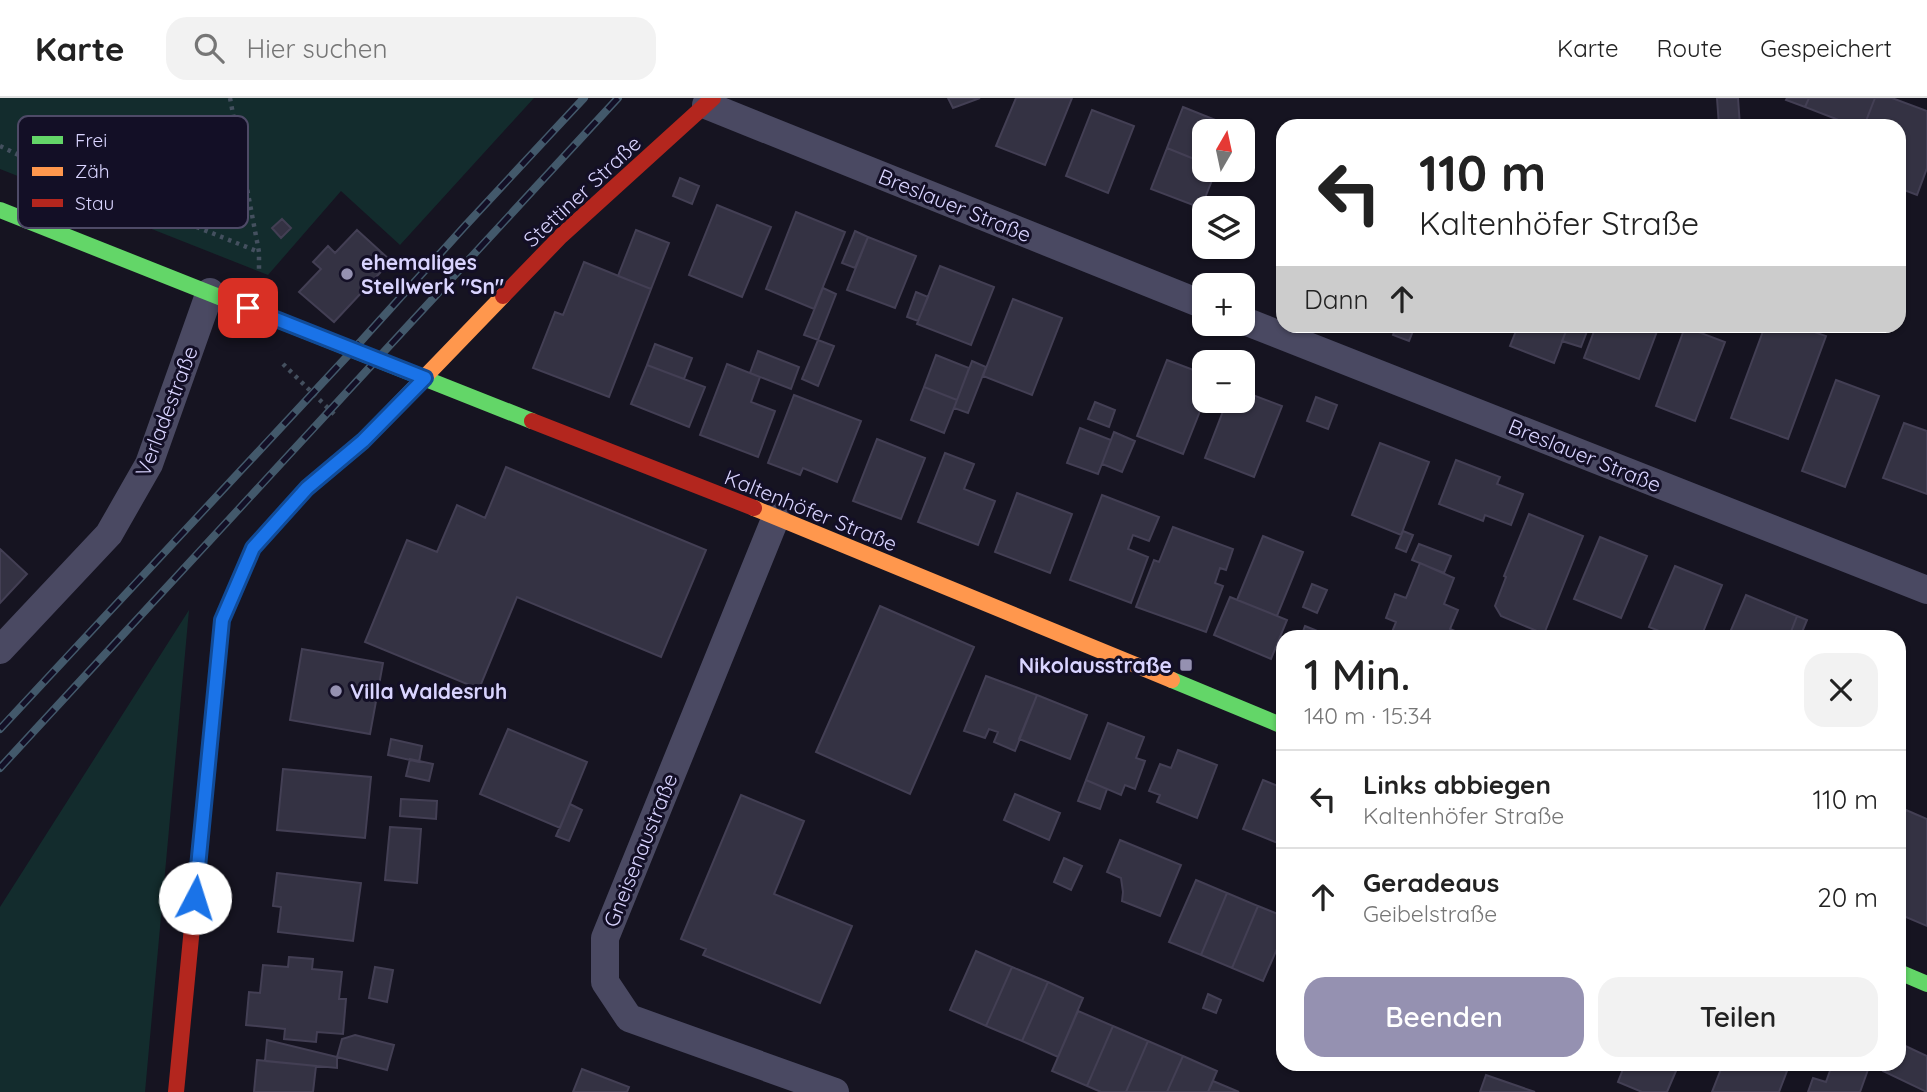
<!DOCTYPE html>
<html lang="de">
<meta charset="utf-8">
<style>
:root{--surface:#fff;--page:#f2f2f2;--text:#222;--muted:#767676;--line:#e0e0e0;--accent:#9591b1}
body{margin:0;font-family:Quicksand,sans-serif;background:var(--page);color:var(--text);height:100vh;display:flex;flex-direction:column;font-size:26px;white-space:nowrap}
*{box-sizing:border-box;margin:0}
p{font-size:23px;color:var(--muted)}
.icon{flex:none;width:38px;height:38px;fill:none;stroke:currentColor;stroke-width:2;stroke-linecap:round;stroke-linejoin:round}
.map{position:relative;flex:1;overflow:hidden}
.sheet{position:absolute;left:1276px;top:532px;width:630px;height:441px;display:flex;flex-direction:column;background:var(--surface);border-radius:21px;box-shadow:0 2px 5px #0004}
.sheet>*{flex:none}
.top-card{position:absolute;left:1276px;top:21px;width:630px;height:214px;border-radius:21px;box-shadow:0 2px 5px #0004;background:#fff;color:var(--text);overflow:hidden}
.needle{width:46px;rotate:9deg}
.tools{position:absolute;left:1192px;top:21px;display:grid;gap:14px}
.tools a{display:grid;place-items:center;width:63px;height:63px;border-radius:14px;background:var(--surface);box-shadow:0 2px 5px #0004;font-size:35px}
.pin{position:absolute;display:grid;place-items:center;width:60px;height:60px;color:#fff;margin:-30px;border-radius:14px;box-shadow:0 4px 10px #0006}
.me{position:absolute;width:77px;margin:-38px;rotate:5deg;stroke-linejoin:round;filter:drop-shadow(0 0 5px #0008)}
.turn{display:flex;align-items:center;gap:24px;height:147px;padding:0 28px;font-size:32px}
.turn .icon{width:91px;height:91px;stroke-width:2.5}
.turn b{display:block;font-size:49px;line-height:60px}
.then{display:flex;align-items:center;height:66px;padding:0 28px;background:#0003;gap:14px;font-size:26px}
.round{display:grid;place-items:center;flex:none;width:74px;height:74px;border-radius:21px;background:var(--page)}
.overview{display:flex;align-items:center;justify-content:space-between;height:119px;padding:0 28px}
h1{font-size:42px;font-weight:600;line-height:52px}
.action{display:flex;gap:14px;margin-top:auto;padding:14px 28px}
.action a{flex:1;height:80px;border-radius:21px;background:var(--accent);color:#fff;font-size:28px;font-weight:600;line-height:80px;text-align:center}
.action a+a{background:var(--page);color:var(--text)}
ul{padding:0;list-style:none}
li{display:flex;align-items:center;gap:21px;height:98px;padding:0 28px;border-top:2px solid var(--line)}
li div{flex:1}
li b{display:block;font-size:26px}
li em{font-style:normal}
header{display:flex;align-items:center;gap:42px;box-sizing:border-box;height:98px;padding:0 35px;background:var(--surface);border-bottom:2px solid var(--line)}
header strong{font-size:33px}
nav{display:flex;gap:38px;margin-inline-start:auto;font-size:24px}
.search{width:490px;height:63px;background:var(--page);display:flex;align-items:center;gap:18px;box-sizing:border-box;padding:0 24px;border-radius:21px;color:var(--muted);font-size:26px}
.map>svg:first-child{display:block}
.green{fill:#132c2d}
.building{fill:#343243;stroke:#433f54;stroke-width:2}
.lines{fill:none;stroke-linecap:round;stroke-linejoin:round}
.path{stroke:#44505f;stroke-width:4.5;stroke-dasharray:3.5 5;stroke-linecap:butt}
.street{stroke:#4a4962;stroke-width:28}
.fast{stroke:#63d668;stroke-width:16}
.slow{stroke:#ff974d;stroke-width:16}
.jam{stroke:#b3261e;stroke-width:16}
.rail-casing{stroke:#43596b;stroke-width:8}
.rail{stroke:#130f26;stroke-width:5;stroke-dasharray:16;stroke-linecap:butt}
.route-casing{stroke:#114b97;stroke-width:18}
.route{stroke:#1a73e8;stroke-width:12}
.poi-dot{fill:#9591b1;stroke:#130f26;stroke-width:2.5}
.labels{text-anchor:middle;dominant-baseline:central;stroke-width:6;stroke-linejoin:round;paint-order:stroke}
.street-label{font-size:21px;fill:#d9d4ff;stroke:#130f26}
.poi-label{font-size:21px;font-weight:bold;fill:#d9d4ff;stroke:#130f26;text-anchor:start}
.key{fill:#130f26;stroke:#4e4a67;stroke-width:2}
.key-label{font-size:19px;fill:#d9d4ff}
</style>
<header>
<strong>Karte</strong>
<div class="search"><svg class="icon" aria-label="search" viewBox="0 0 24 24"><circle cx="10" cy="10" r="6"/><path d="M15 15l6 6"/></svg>Hier suchen</div>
<nav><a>Karte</a><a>Route</a><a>Gespeichert</a></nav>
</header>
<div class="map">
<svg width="1927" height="994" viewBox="0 0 1927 994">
<rect width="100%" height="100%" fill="#161421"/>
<path class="green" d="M0 0H534L400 147 341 93 268 177 0 71Z
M189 512 145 994H0V809Z"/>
<path class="building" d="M948 0H980L953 10Z
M1016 0H1072L1045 67 996 48Z
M1717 0H1738L1740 28H1719Z
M1787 0H1809L1805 9 1786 2Z
M1809 0H1875L1864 28H1854L1805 9Z
M1875 0H1892L1927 13V70L1917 97 1899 90V28H1864Z
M1183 9 1233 29 1231 33H1204V65L1167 50Z
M1092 12 1134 28 1108 95 1066 78Z
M1167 50 1204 65V72H1216L1201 110 1151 91Z
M680 80 699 88 692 106 673 98Z
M717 107 771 129 742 199 689 177Z
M796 114 845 134 814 211 766 191Z
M282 121 291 130 281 140 272 130Z
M357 132 391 163 334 224 299 194 321 171 313 164 328 148 335 155Z
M636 132 669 145 651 191 618 178Z
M855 133 868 139 855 170 842 165Z
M868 139 916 158 895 210 847 192Z
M584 164 651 191 609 299 533 270 555 214 563 217Z
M940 168 994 189 971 247 917 226Z
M823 190 836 196 818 242 804 237Z
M916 194 928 199 918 223 907 219Z
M1013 201 1062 220 1032 297 983 278Z
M1396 228H1415L1409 243 1393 237Z
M1518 228H1568L1554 265 1510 248Z
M1568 228H1589L1581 249 1562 243Z
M1596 228H1659L1639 281 1584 260Z
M1765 228H1797L1826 238 1788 341 1731 320Z
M1685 229 1725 244 1695 323 1656 308Z
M818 242 834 248 818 288 802 281Z
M655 246 692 260 684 281 647 267Z
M758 253 799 269 791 291 750 275Z
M936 257 969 270 957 302 924 289Z
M1167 262 1204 276V303L1183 356 1137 338Z
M972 263 986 269 968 315 954 310Z
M727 266 760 279 751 304 775 313 758 359 700 337Z
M647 267 705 289 689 329 631 306Z
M1836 282 1879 298 1845 389 1802 373Z
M924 289 957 302 944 335 911 322Z
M1242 293 1282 308 1254 379 1205 360 1227 303H1242Z
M794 297 861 323 837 384 803 370 800 377 768 365Z
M1316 299 1337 307 1328 331 1307 323Z
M1095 304 1115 312 1109 329 1088 321Z
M1904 325 1927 333V396L1883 380Z
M1080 330 1111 342 1098 376 1067 365Z
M1114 334 1135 343 1122 374 1102 366Z
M877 341 925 360 901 421 853 403Z
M1380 345 1429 364 1401 437 1352 417Z
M945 355 974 366 964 391 995 403 978 447 918 424Z
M1456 362 1500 379 1497 386 1523 396 1511 427 1485 417 1483 423 1439 406Z
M506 369 706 452 661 559 517 499 479 591 365 544 407 442 437 454 457 407 485 420Z
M1017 395 1072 416 1050 475 995 454Z
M1102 397 1159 419 1149 443 1133 437 1128 451 1148 459 1131 505 1070 482Z
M1529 416 1583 438 1544 536 1501 518 1495 508 1506 479 1504 478Z
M1173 429 1233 451 1226 472 1220 470 1215 485 1223 488 1206 534 1136 509 1154 462 1159 464Z
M1403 433 1413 437 1406 454 1396 450Z
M1263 438 1303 454 1277 518 1237 502Z
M1600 439 1647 458 1621 520 1574 501Z
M1419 446 1451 458 1444 475 1412 462Z
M0 451 27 476 0 505Z
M1420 465 1454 480 1444 506 1458 512 1450 531 1455 533 1452 539H1390L1396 524 1386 520 1395 496 1406 500Z
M1675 468 1722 487 1701 539H1674L1649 529Z
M1312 486 1327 492 1317 515 1303 509Z
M1746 497 1797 518 1789 539H1728Z
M1230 499 1287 522 1271 561 1214 537Z
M880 508 974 549 910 696 816 654Z
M1797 518 1807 522 1800 539H1789Z
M1305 528 1332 539H1301Z
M302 551 383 565 370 636 290 622Z
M986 578 1037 597 1015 653 994 644 998 634 989 631 985 640 964 633Z
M1037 597 1087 617 1070 661 1019 641Z
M1108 625 1144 639 1136 660 1145 663 1135 691 1125 687 1121 697 1086 682Z
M508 631 587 664 560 730 480 696Z
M391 641 422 648 419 664 388 657Z
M1178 652 1217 667 1197 720 1157 704 1160 697 1149 693 1160 666 1171 670Z
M410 661 433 666 429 683 406 678Z
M283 671 371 679 365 740 277 732Z
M1086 682 1107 691 1100 711 1078 703Z
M1263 682 1283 690V747L1243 731Z
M1015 696 1060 715 1049 742 1004 722Z
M741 697 804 723 774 796 852 828 820 905 703 857 706 851 681 841Z
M401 701 437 703 436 721 400 718Z
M570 706 582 712 569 743 556 738Z
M1906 712 1927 721V828L1899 816V730Z
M390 729 421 731 417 785 385 782Z
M1120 742 1181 767 1160 818 1122 803 1123 794 1121 780 1107 774Z
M1064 760 1082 768 1071 792 1054 784Z
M277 775 361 785 353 843 278 834 281 809 273 808Z
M1196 782 1227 795 1201 857 1169 844Z
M1227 795 1258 808 1232 870 1201 857Z
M1258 808 1283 818V837L1263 883 1232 870Z
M976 853 1012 869 986 928 950 912Z
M289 859 313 861 312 871 342 874 339 901H346L343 936 317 934 316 944 284 941 285 931 246 927 249 894 260 895 263 867 288 869Z
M375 869 393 872 387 904 369 900Z
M1012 869 1048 884 1022 943 986 928Z
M1048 884 1083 900 1058 959 1022 943Z
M1208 896 1221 902 1216 915 1203 910Z
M1078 913 1113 928 1087 988 1052 973Z
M1113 928 1148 943 1126 994H1101L1087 988Z
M355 937 394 947 387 972 337 959 342 941Z
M267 942 337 959V970L265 963Z
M1148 943 1183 958 1167 994H1126Z
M1899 945 1927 958V994L1883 973 1886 966H1899Z
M1183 958 1217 973 1208 994H1167Z
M257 962 316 968 313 994H254Z
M1625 966H1679L1667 994H1642L1618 984Z
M1723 966H1779L1778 969 1787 973 1779 994H1712Z
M1829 966H1870L1860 994H1808L1813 980 1826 984 1832 967Z
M582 971 629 989 627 994H573Z
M1486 977 1535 994H1480Z
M1213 983 1239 994H1208Z"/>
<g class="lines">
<path class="path" d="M230 0 259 154V175
M0 48 25 60 259 154
M283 266 335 317"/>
<path class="street" d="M706 7 1204 207
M1242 222 1927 492
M776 419 605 840V884L629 920 835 994
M0 552 109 436 149 366 210 194"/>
<path class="fast" d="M0 112 532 323
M1172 582 1283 628
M1899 874 1927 886"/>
<path class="slow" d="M754 410 1172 582
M210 644 222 522 253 450 307 390 363 343 503 198"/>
<path class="jam" d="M503 198 561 138 713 0
M532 323 754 410
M176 994 210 644"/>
<defs>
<path id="rail" d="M0 631 353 252 465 128 584 0
M0 670 618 0"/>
</defs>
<use href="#rail" class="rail-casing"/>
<use href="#rail" class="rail"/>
</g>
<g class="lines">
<defs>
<path id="route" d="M195 800 222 522 253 450 307 390 363 343 425 280 248 210"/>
</defs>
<use href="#route" class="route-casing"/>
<use href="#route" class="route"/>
</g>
<g class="poi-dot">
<circle cx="347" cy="176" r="7"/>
<rect x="1179" y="560" width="14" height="14" rx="3.5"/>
<circle cx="336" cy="593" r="7"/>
</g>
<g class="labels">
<g class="street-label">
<text transform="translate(582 93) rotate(-43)">Stettiner Straße</text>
<text transform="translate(955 107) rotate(22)">Breslauer Straße</text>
<text transform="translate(166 313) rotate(-69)">Verladestraße</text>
<text transform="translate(1585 357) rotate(22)">Breslauer Straße</text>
<text transform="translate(811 412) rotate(22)">Kaltenhöfer Straße</text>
<text transform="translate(640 752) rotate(-68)">Gneisenaustraße</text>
</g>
<g class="poi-label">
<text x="361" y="164">ehemaliges<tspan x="361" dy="24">Stellwerk "Sn"</tspan></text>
<text x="1172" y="567" text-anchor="end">Nikolausstraße</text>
<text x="350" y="593">Villa Waldesruh</text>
</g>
</g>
<rect x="18" y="18" width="230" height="112" rx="10" class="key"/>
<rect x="32" y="38" width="31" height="8" fill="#63d668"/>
<rect x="32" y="69" width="31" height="9" fill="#ff974d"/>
<rect x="32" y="101" width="31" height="8" fill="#b3261e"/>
<g class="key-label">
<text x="75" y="49">Frei</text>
<text x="75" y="80">Zäh</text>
<text x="75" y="112">Stau</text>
</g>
</svg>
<div class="tools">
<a><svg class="needle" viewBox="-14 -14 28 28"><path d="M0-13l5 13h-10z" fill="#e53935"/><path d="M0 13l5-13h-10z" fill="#767676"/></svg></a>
<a><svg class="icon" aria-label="layers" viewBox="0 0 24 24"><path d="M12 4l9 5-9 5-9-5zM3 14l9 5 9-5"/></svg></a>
<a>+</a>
<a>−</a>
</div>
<div class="pin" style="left:248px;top:210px;background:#d93025"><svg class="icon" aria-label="arrive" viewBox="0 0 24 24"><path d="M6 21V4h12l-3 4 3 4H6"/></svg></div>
<svg class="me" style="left:195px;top:800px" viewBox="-20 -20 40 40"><circle r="19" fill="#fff"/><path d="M0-13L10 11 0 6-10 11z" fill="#1a73e8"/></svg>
<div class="top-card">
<div class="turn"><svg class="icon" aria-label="left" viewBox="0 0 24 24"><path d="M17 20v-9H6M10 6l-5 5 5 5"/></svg><div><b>110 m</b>Kaltenhöfer Straße</div></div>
<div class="then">Dann<svg class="icon" aria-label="ahead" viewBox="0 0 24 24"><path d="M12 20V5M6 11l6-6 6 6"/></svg></div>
</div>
<section class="sheet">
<div class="overview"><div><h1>1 Min.</h1><p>140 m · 15:34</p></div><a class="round"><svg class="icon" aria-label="close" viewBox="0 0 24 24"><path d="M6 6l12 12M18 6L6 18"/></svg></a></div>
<ul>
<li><svg class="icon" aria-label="left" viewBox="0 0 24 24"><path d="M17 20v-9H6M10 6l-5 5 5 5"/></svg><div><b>Links abbiegen</b><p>Kaltenhöfer Straße</p></div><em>110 m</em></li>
<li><svg class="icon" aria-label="ahead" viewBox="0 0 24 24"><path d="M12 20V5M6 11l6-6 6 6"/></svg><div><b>Geradeaus</b><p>Geibelstraße</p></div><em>20 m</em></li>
</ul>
<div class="action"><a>Beenden</a><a>Teilen</a></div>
</section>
</div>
